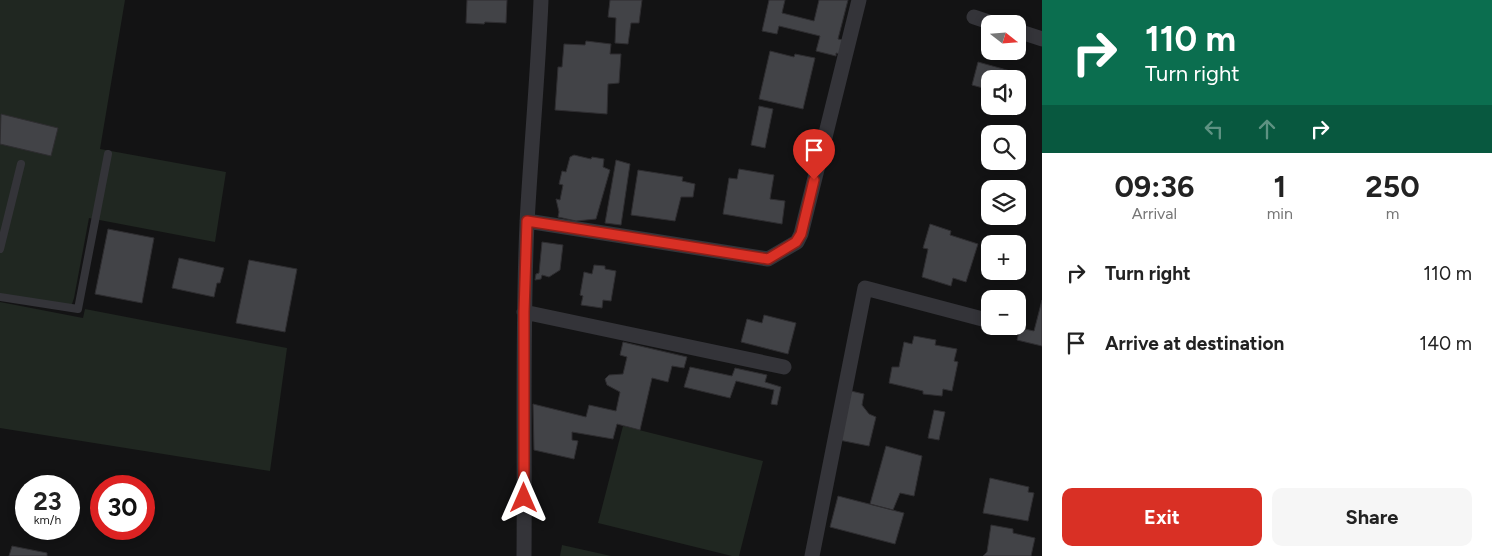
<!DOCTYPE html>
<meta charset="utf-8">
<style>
:root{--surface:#fff;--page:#f6f6f6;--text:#222;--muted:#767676;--accent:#d93025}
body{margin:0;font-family:Figtree,sans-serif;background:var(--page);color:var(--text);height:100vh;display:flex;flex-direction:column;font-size:19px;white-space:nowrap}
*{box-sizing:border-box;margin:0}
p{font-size:16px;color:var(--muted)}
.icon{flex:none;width:28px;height:28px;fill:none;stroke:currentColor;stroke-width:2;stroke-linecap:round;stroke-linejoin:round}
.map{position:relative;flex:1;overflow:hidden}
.details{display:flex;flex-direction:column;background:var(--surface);width:450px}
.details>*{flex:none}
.guide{background:#0b6e4f;color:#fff;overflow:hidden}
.needle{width:32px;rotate:107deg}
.controls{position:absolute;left:981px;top:15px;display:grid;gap:10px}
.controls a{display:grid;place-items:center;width:45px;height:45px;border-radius:10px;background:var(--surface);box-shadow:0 2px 8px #0003;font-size:25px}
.speed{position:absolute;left:15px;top:475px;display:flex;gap:10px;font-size:25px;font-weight:700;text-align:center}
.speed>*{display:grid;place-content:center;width:65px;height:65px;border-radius:50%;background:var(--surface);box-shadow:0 2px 8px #0003;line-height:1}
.speed small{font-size:12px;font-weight:400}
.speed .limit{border:8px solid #d22;background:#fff;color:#111}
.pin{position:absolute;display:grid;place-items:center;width:42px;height:42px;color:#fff;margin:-51px -21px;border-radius:50% 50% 50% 0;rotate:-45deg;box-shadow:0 0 5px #0007}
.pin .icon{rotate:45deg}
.me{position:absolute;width:55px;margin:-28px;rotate:0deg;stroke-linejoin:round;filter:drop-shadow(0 0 4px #0008)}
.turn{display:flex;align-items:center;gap:18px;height:105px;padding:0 20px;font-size:22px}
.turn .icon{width:65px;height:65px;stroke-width:2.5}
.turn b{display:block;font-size:35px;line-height:42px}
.lanes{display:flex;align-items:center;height:48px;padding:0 20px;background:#0003;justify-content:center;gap:25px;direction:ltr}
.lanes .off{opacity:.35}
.eta{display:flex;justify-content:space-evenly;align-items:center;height:85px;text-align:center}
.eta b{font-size:30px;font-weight:700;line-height:35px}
.button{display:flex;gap:10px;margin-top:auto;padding:10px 20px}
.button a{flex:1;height:58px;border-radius:10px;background:var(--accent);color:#fff;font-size:20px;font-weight:700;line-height:58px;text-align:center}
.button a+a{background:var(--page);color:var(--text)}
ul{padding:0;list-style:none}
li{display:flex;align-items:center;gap:15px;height:70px;padding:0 20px}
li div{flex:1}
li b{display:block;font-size:19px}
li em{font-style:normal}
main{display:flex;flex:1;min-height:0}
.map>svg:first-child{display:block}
.green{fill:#202721}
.building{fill:#424347;stroke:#2e2d30}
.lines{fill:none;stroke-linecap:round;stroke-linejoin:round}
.lane{stroke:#343439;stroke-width:8}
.street{stroke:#343439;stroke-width:15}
.route-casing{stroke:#8d1f18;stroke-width:12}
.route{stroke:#d93025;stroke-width:9}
</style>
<main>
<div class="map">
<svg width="1042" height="556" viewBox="0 0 1042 556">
<rect width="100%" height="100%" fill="#131314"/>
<path class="green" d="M0 0H125L100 149 226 172 215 242 89 218 74 298 71 307 0 295Z
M0 302 83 318 85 309 287 348 270 471 0 428Z
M623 426 763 461 739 556H732L598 523Z
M562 545 611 556H560Z"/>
<path class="building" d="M467 0H507L506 23 485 22 484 24 466 23Z
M610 0H642L639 23H631L628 44 615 43 616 18 608 17Z
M769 0H785L782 13 814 21 819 0H848L838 39 843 40 840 54 836 53V56L816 51 820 36 779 26 777 34 762 31Z
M586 41 611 44 610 54H621L619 83 608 84 607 114 555 110 558 67H562L564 44 585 45Z
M770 51 794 57 795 54 815 58 803 109 759 99Z
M978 62 1014 72 1013 79H990V90L972 85Z
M1018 83 1025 86 1020 106H1018Z
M759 106 773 109 765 148 751 145Z
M998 106H1017L1013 115 996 110Z
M1 114 58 128 51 156 0 144Z
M574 155 591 159 592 157 604 159 603 167 610 170 596 219 576 221 558 217 559 212 556 199 560 200 563 185 559 184 562 171 566 172 570 157Z
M616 160 630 164 621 225 605 223Z
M739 169 774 175 770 199 785 201 782 224 723 214 729 178 737 179Z
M638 170 683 177 682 181 695 184 693 197H681L675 221 631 215Z
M930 224 951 231 950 235 978 244 966 282 953 278 951 286 922 277 928 249 923 248Z
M108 229 154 238 142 303 95 294Z
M542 242 563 245 560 270 549 277 542 275 541 279 535 280 536 274 539 273Z
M179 258 224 268 220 283H217L214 297 172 288Z
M249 260 297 269 285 332 236 323Z
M594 265 605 266V269L616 271 611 301 603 300 602 308 581 305 583 296 580 295 584 272 592 274Z
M1042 300V346L1017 340 1020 328 1034 331Z
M764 315 796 323 788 354 741 342 747 319 762 323Z
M914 336 936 340 935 345 957 349 954 361 958 362 952 391 943 389 942 396 923 394V391L889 383 892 367H899L904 342 912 344Z
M623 342 687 357 684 368 672 366 668 382 652 378 640 430 617 424 613 439 572 432V440L578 441 574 459 534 450 533 404 586 417 589 405 616 411 620 392 607 385 605 379 609 375 623 374 627 357 620 355Z
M690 367 732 376 735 368 767 375 765 382 781 387 777 405 771 404 774 390 736 381 730 398 684 387Z
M851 391 864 394 862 405 869 414 876 417 869 446 839 440Z
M934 410 945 412 939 440 928 438Z
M886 446 922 456 914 496 900 493 893 510 870 504Z
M990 478 1029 487 1028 492 1034 493 1028 521 983 513Z
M838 496 904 513 895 544 830 527Z
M991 525 1013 529V533L1035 538 1031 556H983L987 552Z
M12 546 47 553V556H9Z"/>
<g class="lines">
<path class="lane" d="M0 249 21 164
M0 297 78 309 108 154"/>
<path class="street" d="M974 17 995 24
M1018 31 1042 39
M527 221 768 259 797 242 801 234 859 0
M524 312 784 367
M524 556C525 445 522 334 527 223 531 149 538 74 541 0
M812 556 865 288 990 321"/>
</g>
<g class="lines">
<defs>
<path id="route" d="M524 498V312L527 221 768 259 796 242 801 234 814 180"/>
</defs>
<use href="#route" class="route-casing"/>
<use href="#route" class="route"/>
</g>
</svg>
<div class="controls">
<a><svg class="needle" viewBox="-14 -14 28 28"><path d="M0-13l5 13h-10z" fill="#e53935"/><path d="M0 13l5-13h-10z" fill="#767676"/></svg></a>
<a><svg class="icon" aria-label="sound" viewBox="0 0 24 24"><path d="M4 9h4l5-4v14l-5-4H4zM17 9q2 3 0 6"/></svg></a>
<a><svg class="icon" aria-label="search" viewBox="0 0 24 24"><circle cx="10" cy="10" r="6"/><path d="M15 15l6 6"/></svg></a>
<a><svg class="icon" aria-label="layers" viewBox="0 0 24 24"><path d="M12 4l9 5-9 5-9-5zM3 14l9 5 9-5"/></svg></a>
<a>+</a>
<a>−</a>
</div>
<div class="speed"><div>23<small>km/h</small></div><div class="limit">30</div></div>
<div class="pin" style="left:814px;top:180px;background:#d93025"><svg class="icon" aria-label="arrive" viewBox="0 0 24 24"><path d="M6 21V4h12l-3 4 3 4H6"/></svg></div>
<svg class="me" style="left:524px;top:498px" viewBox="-20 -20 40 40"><path d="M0-17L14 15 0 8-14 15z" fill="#d93025" stroke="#fff" stroke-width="4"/></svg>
</div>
<section class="details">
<div class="guide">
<div class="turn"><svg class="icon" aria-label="right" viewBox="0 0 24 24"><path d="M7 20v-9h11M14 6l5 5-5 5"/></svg><div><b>110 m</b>Turn right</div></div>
<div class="lanes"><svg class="icon off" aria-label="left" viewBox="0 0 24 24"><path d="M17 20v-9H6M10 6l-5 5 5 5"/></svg><svg class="icon off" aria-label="ahead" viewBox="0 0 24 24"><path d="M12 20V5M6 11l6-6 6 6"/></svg><svg class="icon" aria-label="right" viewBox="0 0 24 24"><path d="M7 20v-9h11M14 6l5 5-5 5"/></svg></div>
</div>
<div class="eta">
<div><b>09:36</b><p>Arrival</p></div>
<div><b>1</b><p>min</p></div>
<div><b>250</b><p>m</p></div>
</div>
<ul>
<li><svg class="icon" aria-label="right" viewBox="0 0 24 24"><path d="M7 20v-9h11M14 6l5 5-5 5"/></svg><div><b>Turn right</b></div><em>110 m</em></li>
<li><svg class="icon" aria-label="arrive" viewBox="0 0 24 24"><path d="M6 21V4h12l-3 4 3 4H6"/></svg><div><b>Arrive at destination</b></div><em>140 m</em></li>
</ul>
<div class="button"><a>Exit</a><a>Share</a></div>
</section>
</main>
